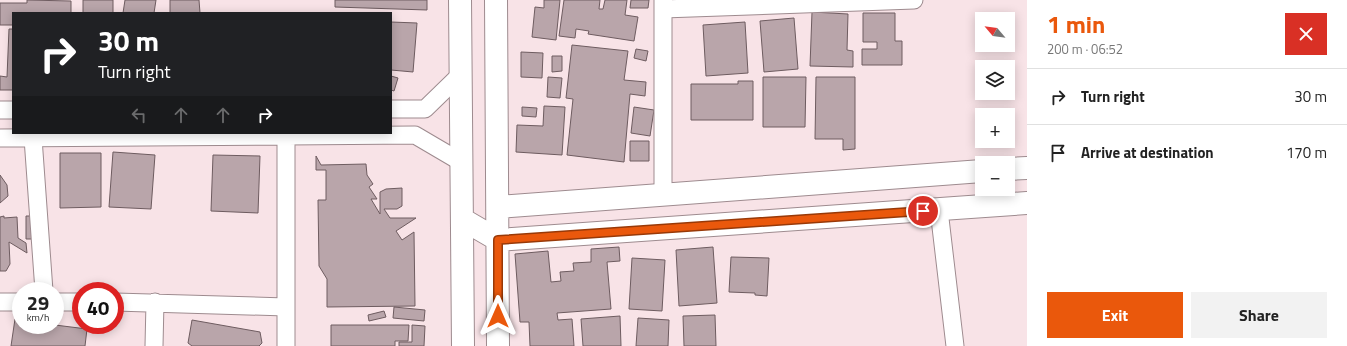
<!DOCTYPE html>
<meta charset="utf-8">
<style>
:root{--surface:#fff;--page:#f2f2f2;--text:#222;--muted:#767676;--line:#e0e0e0;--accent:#ea580c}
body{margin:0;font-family:"Titillium Web",sans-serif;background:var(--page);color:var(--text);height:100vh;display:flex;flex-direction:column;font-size:15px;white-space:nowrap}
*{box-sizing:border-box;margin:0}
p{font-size:13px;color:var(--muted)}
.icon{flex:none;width:22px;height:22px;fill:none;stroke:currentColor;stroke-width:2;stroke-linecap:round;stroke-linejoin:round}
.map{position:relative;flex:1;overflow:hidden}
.panel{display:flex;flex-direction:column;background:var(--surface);width:320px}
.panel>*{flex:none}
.top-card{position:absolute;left:12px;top:12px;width:380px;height:122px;border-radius:0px;box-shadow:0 2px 10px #0003;background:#202124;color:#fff;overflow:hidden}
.needle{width:26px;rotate:299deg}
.fabs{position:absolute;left:975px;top:12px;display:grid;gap:8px}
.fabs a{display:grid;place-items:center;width:40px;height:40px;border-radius:0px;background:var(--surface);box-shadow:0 2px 10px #0003;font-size:20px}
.speed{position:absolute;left:12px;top:282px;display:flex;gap:8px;font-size:20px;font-weight:700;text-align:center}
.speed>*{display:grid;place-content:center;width:52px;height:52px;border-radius:50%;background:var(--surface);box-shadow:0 2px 10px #0003;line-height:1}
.speed small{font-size:10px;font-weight:400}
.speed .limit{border:6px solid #d22;background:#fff;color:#111}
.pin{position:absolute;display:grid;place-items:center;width:34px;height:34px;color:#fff;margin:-17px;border:2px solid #fff;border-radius:50%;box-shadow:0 1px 4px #0007}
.me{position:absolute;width:44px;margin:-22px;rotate:0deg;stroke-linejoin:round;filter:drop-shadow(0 0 3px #0008)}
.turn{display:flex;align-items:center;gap:14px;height:84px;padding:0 20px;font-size:18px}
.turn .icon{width:52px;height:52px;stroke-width:2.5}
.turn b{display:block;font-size:28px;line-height:34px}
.lanes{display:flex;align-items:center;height:38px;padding:0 20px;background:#0003;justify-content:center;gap:20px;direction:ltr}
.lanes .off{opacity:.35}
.round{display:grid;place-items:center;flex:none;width:42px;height:42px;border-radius:0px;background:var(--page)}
.headline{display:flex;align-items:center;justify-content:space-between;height:68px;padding:0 20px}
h1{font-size:24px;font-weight:700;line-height:30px;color:var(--accent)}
.primary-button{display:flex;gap:8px;margin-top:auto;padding:8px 20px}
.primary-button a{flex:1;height:46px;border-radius:0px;background:var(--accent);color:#fff;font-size:16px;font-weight:700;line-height:46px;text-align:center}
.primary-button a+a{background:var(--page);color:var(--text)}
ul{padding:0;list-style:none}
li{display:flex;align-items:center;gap:12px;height:56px;padding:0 20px;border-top:1px solid var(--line)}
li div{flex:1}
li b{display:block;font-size:15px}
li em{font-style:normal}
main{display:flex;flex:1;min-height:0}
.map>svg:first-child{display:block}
.building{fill:#b9a5aa;stroke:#6e5c60}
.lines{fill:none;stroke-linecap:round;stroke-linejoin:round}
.street-casing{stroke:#9e8b8f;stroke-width:19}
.secondary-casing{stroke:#9e8b8f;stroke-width:24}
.street{stroke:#fff;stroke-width:17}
.secondary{stroke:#fff;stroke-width:22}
.route-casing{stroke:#983908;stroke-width:10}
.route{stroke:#ea580c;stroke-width:7}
</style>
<main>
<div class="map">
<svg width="1027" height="346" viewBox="0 0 1027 346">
<rect width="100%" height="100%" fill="#f8e3e7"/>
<path class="building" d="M27 0 71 1V13H13V25H0V3H27Z
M83 0H113V13H83Z
M125 0H156L154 13H123Z
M170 0H199L200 13H170Z
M335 0H427V10L335 7Z
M544 0H560L556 40 532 37 535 7 544 8Z
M564 0H600L599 9H603L605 0H627L625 15 638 17 634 41 588 34 589 31 576 29 575 38 559 36Z
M631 0H649L648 8H630Z
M812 12 848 14 847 50 853 51V67L810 66Z
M863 13H895V41H902V65H862V49H877V42H863Z
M794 18 798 69 764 72 760 21Z
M391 22 417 23 413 72 391 70Z
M745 22 748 73 706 76 703 25Z
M9 29H13V90H0V76L7 77Z
M572 45 628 51 624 80 646 82 645 96 630 94 624 162 567 155 573 99 566 98Z
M636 49 648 51 646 61 634 58Z
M521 52 543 53 542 78 521 77Z
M552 56H562V71L552 72Z
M391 76 398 78 394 91 391 90Z
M548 77 562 78 560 98 547 97Z
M763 77H806L805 127H763Z
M816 77H855V149L843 150V139H815Z
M738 81H753V120H691V84H738Z
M544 106 565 107 562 155 516 152 517 125 543 126Z
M522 107 537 108 536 117 522 116Z
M634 107 654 110 650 136 631 133Z
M630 141H649V161H630Z
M113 152 155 155 151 209 109 207Z
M60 153H101V207L60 208Z
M213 155 260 156 258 213 211 211Z
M316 156 321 165 366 164 367 175 373 184 369 187 377 199H371L380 214V192L386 189 402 188V206L397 209H384L390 218H416L396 231 402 240 414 232 415 306 327 307V279L319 266 318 200H326V170H316Z
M0 175 7 185 8 196 0 203Z
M4 216V218L17 217 18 238 26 243 27 253 9 242 10 264 6 271H0V217Z
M26 216H36V239H26Z
M619 247 620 261 607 262 611 309 557 313 558 320 572 319 574 346H530L529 322H520L515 254 548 251 551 282 561 281 560 272 574 271 573 263 591 262V249Z
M713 247 717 303 679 306 676 250Z
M731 257 769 258 767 296 755 295V293L729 292Z
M632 258 665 260 662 311 629 309Z
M394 307 425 310 424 321 393 318Z
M384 311 386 317 369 321 368 315Z
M715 315 716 346H684L683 316Z
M620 316 621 346H583L581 319Z
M638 318 669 320 668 346H636Z
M15 319 21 320V325H55L87 329 85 346H11Z
M192 320 260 332 262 343 259 346H192L188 343Z
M331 325H409L408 341H395V346H331Z
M412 325 425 326 424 346H399V342H412Z"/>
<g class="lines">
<defs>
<path id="street" d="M663 0V195
M663 9 914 0
M391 109H425L461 74
M0 110H13
M286 136V346
M0 138 415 135 461 162
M33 138 44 291
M939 210 955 346
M0 302H21
M55 302H81
M115 302 286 307
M154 346 155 302"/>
<path id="secondary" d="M460 0 463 346
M496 0 498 346
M1008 169 1027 168
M498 207 982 171
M462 219 498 240 1027 203"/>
</defs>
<use href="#street" class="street-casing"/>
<use href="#secondary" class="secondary-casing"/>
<use href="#street" class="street"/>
<use href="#secondary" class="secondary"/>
</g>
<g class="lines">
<defs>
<path id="route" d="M498 316V240L923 211"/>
</defs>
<use href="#route" class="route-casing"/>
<use href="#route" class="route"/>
</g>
</svg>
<div class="fabs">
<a><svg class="needle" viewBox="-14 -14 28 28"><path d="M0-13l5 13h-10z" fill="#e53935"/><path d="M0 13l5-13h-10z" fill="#767676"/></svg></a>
<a><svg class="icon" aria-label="layers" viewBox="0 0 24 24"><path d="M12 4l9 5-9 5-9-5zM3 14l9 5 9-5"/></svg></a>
<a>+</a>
<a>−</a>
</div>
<div class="speed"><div>29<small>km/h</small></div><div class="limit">40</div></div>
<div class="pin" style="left:923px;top:211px;background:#d93025"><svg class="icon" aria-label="arrive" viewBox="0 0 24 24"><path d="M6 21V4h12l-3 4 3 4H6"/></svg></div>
<svg class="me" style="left:498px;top:316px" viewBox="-20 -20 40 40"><path d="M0-17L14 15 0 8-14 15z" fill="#ea580c" stroke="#fff" stroke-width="4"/></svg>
<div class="top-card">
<div class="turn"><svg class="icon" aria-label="right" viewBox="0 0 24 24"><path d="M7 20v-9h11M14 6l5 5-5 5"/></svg><div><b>30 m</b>Turn right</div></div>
<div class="lanes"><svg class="icon off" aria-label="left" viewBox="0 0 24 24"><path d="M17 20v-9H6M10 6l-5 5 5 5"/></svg><svg class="icon off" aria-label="ahead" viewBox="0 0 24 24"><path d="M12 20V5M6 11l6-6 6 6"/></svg><svg class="icon off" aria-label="ahead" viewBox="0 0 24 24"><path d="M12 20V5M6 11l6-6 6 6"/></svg><svg class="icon" aria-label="right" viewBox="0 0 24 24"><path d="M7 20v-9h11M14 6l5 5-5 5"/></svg></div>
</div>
</div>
<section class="panel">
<div class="headline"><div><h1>1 min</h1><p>200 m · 06:52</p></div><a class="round" style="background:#d93025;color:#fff"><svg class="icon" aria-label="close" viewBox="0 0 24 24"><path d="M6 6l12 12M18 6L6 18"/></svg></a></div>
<ul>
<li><svg class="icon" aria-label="right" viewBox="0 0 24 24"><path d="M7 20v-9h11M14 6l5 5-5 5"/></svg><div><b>Turn right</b></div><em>30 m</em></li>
<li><svg class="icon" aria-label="arrive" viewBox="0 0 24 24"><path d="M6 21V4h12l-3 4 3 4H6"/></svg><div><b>Arrive at destination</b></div><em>170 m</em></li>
</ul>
<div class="primary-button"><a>Exit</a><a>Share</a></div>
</section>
</main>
